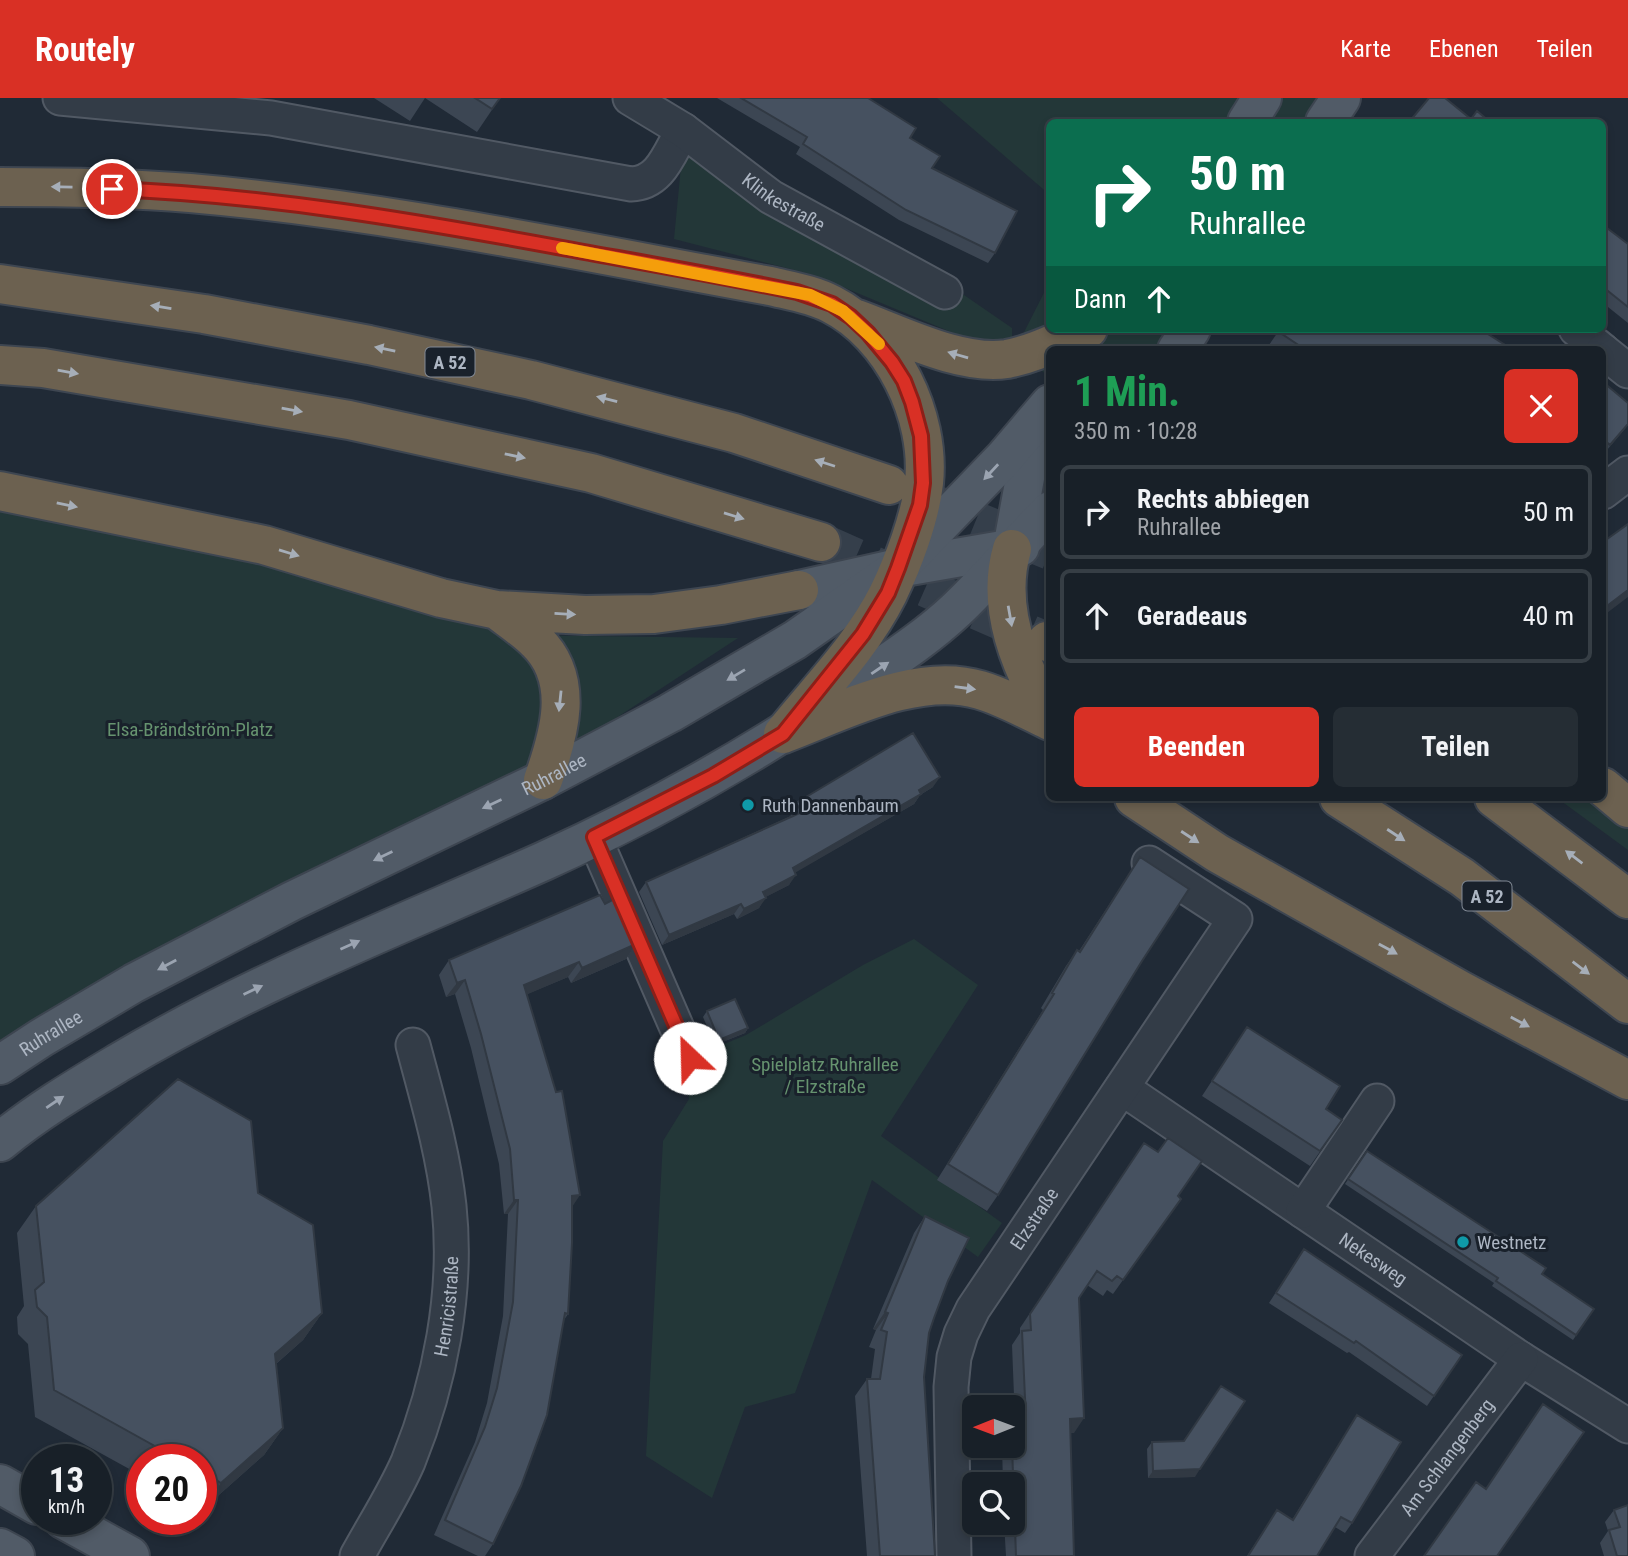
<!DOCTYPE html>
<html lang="de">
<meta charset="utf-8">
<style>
:root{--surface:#182028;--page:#252d34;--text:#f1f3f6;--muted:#9fa3a8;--line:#363e45;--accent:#d93025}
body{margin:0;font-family:"Roboto Condensed",sans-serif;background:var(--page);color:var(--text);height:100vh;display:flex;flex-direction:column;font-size:26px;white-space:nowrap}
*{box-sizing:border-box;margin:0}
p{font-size:23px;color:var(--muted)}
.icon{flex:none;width:38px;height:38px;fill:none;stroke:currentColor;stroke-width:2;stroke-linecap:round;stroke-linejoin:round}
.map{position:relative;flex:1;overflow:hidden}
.sheet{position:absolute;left:1046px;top:248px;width:560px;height:455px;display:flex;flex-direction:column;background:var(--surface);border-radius:10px;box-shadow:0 4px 10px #0003,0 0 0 2px var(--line)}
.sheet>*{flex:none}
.guide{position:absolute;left:1046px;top:21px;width:560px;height:214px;border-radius:10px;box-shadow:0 4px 10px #0003,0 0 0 2px var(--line);background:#0b6e4f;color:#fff;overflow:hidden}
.needle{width:46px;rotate:269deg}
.controls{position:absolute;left:962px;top:1297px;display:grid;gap:14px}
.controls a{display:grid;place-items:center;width:63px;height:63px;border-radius:10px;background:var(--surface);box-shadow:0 4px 10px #0003,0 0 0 2px var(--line);font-size:35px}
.speed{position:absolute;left:21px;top:1346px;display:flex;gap:14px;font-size:35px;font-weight:700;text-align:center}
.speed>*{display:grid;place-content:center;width:91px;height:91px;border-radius:50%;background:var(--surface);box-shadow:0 4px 10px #0003,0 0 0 2px var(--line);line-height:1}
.speed small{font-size:18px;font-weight:400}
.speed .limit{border:10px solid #d22;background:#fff;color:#111}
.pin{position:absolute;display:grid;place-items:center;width:60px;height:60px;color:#fff;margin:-30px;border:4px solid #fff;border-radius:50%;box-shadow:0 2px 7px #0007}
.me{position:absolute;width:77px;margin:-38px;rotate:336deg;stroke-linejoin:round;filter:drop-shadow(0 0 5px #0008)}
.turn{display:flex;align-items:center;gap:24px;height:147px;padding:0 28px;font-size:32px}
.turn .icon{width:91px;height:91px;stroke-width:2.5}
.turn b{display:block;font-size:49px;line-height:60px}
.then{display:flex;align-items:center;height:66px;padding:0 28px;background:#0003;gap:14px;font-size:26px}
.round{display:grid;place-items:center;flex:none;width:74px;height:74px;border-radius:10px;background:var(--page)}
.summary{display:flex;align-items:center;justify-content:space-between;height:119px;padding:0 28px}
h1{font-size:42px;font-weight:700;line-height:52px;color:#1e9e55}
.primary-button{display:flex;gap:14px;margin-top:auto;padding:14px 28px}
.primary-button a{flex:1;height:80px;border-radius:10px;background:var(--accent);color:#fff;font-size:28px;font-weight:700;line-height:80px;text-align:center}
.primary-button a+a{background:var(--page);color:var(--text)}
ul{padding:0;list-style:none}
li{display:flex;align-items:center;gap:21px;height:94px;margin:0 14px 10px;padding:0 14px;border:4px solid var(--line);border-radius:10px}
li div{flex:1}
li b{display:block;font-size:26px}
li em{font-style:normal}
header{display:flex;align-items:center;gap:42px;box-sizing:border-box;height:98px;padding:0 35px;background:var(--accent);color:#fff}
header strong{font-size:33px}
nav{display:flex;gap:38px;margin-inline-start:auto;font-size:24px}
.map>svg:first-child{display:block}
.green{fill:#233738}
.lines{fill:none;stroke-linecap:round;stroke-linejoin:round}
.highway-tunnel{stroke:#353f4b;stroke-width:38;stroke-dasharray:38 19;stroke-linecap:butt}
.minor-casing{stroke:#515964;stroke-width:37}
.major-casing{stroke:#3d4550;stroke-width:42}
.highway-casing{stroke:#3e4651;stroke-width:42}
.minor{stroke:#333c47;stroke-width:33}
.major{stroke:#515b67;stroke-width:38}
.highway{stroke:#6c6150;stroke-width:38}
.wall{fill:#3c4653}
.shaded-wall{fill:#313943}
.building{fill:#465160;stroke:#313943;stroke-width:2}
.oneway{fill:#a6aeb8}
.oneway2{fill:#9ba4b1}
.route-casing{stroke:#8d1f18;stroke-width:18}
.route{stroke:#d93025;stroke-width:12}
.slow{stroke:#f59e0b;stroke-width:12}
.culture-dot{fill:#0f9aa8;stroke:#19212b;stroke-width:2.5}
.labels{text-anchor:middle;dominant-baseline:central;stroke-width:6;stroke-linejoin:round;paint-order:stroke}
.shield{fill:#19212b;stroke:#818995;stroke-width:2}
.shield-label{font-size:18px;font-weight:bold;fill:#adb6c3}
.street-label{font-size:19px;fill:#adb6c3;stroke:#19212b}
.park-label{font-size:19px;fill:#66936f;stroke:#19212b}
.poi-label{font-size:19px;fill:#adb6c3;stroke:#19212b;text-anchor:start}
</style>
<header>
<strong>Routely</strong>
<nav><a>Karte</a><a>Ebenen</a><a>Teilen</a></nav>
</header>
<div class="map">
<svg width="1628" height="1458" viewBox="0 0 1628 1458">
<rect width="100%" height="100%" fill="#202a36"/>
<path class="green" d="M937 0H1338L1322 24H1050V97Z
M684 37 943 198 964 197 1012 230V246L970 242 814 177 674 141Z
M1050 183V231H1189L1176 252H1050V280L1016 250Z
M0 401 435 504 499 537 738 540 514 687 0 954Z
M1557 700H1592L1628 731V752Z
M914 841 978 887 881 1038 1002 1125 978 1159 872 1082 795 1295 745 1309 712 1400 646 1358 663 1043 689 1001 683 963 746 937 863 867Z"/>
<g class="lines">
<path class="highway-tunnel" d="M923 401 1050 453
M821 444 1037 539"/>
<defs>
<g id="minor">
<path d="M60 0 271 20 631 86C661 85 669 55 683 32"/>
<path id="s1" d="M630 0 683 32 771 99 945 194"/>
<path d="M1576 231 1602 252"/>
<path d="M1603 253 1628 273"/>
<path d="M1603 394 1628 375"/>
<path d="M594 739 690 960"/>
<path id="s2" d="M1122 990 1521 1261 1628 1328"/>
<path d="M1303 1113 1377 1003"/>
<path id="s3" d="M357 1458C374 1427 394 1396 408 1364 440 1285 458 1194 449 1108 443 1053 427 1000 413 947"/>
<path id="s4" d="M954 1458 951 1289 954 1259 961 1236 973 1211 1008 1159 1235 821 1149 765"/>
<path id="s5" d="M1372 1458 1521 1261"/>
</g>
<g id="major">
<path d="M1247 24 1262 0"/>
<path d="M1325 24 1341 0"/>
<path d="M1177 252 1191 231"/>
<path d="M1012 451 1035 325"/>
<path d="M799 492 898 470 1020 449"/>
<path id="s6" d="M0 967 41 940 134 885 292 803 543 682 670 615 795 542 898 470 1004 360 1050 306"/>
<path d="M0 1044C36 1014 78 989 118 965 254 884 401 827 544 763 650 715 751 658 847 593 884 567 923 543 956 512 989 481 1018 445 1050 413"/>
<path d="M0 1386 37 1407"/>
<path d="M63 1421 130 1458"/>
<path d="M0 1450 15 1458"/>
</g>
<path id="highway" d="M0 89C63 89 127 90 190 95 386 112 578 153 770 188 791 193 812 196 831 206 892 237 931 318 924 385 920 420 903 465 888 496 862 548 819 591 783 636
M0 186 204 216 369 247 531 282 734 335 889 387
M857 221C901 237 961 268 1007 261 1035 256 1062 241 1088 231
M0 267 43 270 349 322 591 375 821 444
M0 393 264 447 441 500 497 512 585 517 654 516 721 507 799 492
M1012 451C995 509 1020 570 1050 619
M497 512C510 522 525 532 536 543 576 581 559 637 543 682
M1047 543 1050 545
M783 636C842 614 917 573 980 592 1004 599 1027 612 1050 623
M1603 689 1628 710
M1134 700 1217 755 1460 892 1628 982
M1339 700 1462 779 1628 906
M1494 700 1628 801"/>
</defs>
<use href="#minor" class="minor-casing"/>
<use href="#major" class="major-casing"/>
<use href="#highway" class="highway-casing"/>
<use href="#minor" class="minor"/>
<use href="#major" class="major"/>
<use href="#highway" class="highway"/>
</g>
<path class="wall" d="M374 0H500L477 34 425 0 410 23Z
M717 0H868L910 40 995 155 988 165 899 122 796 56 800 49Z
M1603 127 1628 146V225L1603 205Z
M1280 231H1480L1513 252H1276L1269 247Z
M1603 284 1628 305V327L1607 352 1603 349Z
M933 689 920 697 914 706 795 774 789 787 765 799 759 810 737 821 734 816 662 847 639 794 646 784 791 718 789 715 796 705Z
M1140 759 1142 863 998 1097 987 1113 937 1082 1043 912 1041 910 1066 868 1077 852 1079 853Z
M605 806 636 846 626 861 571 885 568 879 527 896 572 1109 568 1216 564 1222 493 1446 485 1458H478L434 1437 475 1344 487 1305 503 1218 508 1116H504L499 1066 471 950 455 896 446 899 439 877 449 862Z
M707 913 748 930 745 935 715 947 703 919Z
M1247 929 1326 1011 1342 1022 1310 1068 1202 998Z
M1144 1045 1178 1098 1181 1101 1113 1196 1107 1192 1103 1198 1087 1187 1079 1200 1074 1335H1070L1074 1458H1006L1004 1424H1013V1386H1003L1002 1348H1013L1015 1323 1012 1247 1020 1235V1230Z
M1367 1053 1542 1176 1594 1211 1573 1242 1492 1188 1494 1185 1345 1086Z
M258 1095 322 1215 303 1242 276 1266 283 1330 264 1357 202 1412 201 1411V1362H142V1378L35 1319 28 1246 18 1236 17 1219 24 1208 17 1135 36 1108Z
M925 1118 948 1183 929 1235 924 1279 935 1458H867L855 1298 867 1281H871L875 1251 869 1249 876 1232 873 1231 914 1135Z
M1297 1161 1462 1257 1427 1308 1349 1254 1347 1255 1269 1205Z
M1357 1317 1352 1425 1345 1435 1335 1429 1317 1458H1247L1277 1412 1292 1422Z
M1152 1344 1195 1379 1148 1380 1147 1351Z
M1614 1412 1628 1458H1604L1600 1445 1608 1433 1605 1424Z"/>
<path class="shaded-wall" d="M1628 492V499L1603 518V511Z
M940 679 933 689 920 697 914 706 786 780 793 770Z
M796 777 789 787 756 804 763 794Z
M766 800 759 810 737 821 744 811Z
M741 806 734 816 662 847 669 837Z
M636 846 626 861 571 885 582 870Z
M579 864 568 879 514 902 524 887Z
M465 882 455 896 446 899 457 885Z
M748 930 745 935 715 947 719 942Z
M580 1097 570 1112 572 1098Z
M514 1102H518L508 1116H504Z
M885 1214 888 1215 876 1232 873 1231Z
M322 1215 303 1242 256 1283 275 1256Z
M1084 1320 1074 1335H1060L1070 1321Z
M283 1330 264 1357 202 1412 221 1385Z
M1200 1371 1195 1379 1148 1380 1153 1373Z"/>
<path class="building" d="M475 0H500L492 11Z
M741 0H868L916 30 910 40 940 58 932 70 1017 113 995 155 906 112 803 46 807 39Z
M1429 0H1445L1471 21 1477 13 1490 24H1409Z
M1603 127 1628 146V209L1603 189Z
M1280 231H1480L1513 252H1306L1279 234Z
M1603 284 1628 305V326L1610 347 1603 341Z
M1628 426V492L1603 511V444Z
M913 635 940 679 919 692 921 696 793 770 796 777 763 794 766 800 744 811 741 806 669 837 646 784 802 714 796 705Z
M1140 759 1189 791 1142 863 998 1097 948 1066 1054 896 1052 895 1077 852 1080 854Z
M600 797 605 806 616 800 636 846 582 870 579 864 524 887 556 994 562 993 580 1097 572 1098V1145L568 1216 565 1215 547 1317 521 1388 493 1446 445 1422 485 1329 497 1290 513 1204 518 1102H514L510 1051 481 936 465 882 457 885 449 862Z
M735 901 748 930 719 942 707 913Z
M1247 929 1340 988 1326 1011 1342 1022 1320 1053 1212 983Z
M178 981 251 1023 258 1095 313 1127 322 1215 275 1256 283 1330 221 1385 201 1373V1362H180L54 1292 47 1219 37 1209 35 1192 44 1184 36 1108Z
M1168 1040 1202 1063 1178 1098 1181 1101 1123 1182 1117 1178 1112 1183 1097 1173 1079 1200 1084 1320 1070 1321 1074 1458H1016L1012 1348H1013V1323L1026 1322 1022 1233 1031 1232 1030 1216 1144 1045 1158 1054Z
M1367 1053 1546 1170 1542 1176 1594 1211 1576 1237 1496 1183 1498 1180 1348 1081Z
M925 1118 969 1140 948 1183 934 1220 929 1235 924 1279 935 1458H880L867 1281H880L887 1234 881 1232 888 1215 885 1214Z
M1304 1151 1462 1257 1434 1298 1356 1243 1354 1245 1276 1195Z
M1221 1288 1245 1303 1200 1371 1153 1373 1152 1344 1184 1343Z
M1543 1306 1584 1334 1497 1458H1424L1476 1384 1486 1391Z
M1357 1317 1401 1344 1352 1425 1341 1419 1317 1458H1248L1277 1412 1293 1422Z
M1628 1407V1458H1617L1609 1432 1620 1429 1614 1412Z"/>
<defs><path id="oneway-solid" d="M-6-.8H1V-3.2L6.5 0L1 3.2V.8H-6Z" transform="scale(1.75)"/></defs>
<g class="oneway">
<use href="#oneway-solid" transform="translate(62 89) rotate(-179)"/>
<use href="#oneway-solid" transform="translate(161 209) rotate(-171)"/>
<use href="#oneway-solid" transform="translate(385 251) rotate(-168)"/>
<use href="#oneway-solid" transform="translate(958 257) rotate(-164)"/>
<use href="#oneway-solid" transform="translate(68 274) rotate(10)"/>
<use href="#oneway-solid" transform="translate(607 301) rotate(-166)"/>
<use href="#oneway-solid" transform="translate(292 312) rotate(10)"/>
<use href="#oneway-solid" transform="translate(515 358) rotate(12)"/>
<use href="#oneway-solid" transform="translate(825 365) rotate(-162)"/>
<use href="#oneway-solid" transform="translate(67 407) rotate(12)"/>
<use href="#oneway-solid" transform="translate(734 418) rotate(17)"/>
<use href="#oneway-solid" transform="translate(289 455) rotate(17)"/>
<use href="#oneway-solid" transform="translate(565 516) rotate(3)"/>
<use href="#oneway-solid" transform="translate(1010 518) rotate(80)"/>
<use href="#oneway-solid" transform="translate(965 590) rotate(8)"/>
<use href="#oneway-solid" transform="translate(560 603) rotate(96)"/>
<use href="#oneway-solid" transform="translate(1396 737) rotate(33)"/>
<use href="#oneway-solid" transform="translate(1190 739) rotate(33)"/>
<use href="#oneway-solid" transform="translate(1574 759) rotate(-143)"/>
<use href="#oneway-solid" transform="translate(1388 851) rotate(29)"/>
<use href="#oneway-solid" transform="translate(1581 870) rotate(37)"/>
<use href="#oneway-solid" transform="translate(1520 924) rotate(28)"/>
</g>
<g class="oneway2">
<use href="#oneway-solid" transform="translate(991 374) rotate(133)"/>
<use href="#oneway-solid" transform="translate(880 570) rotate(-34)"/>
<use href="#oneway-solid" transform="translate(736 577) rotate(149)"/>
<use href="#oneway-solid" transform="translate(492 706) rotate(155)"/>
<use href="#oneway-solid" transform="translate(383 758) rotate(154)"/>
<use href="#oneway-solid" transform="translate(350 847) rotate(-24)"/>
<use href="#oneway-solid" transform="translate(167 867) rotate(152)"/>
<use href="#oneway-solid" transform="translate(253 892) rotate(-25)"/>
<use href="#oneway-solid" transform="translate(55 1004) rotate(-34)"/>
</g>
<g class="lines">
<defs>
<path id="route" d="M112 91C266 97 417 123 568 151 645 165 721 178 797 194L832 206 851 219 868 235 892 264 904 283 912 304 921 338 923 385 920 407 898 470 888 495 863 536 783 636 713 678 594 739 690 960"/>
</defs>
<use href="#route" class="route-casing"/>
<use href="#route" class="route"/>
<path class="slow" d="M562 150 810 197 843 213 879 246"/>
</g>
<g class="culture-dot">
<circle cx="748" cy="707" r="7"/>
<circle cx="1463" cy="1144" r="7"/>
</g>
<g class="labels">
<g class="shield">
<rect x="425.5" y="249.5" width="49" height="29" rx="5"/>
<rect x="1462.5" y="783.5" width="49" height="29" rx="5"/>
</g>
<g class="shield-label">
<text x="450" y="264">A 52</text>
<text x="1487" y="798">A 52</text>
</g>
<g class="street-label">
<text stroke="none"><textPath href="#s1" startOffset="186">Klinkestraße</textPath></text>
<text stroke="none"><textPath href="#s6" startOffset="626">Ruhrallee</textPath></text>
<text stroke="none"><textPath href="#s6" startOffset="60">Ruhrallee</textPath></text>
<text stroke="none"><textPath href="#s4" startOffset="360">Elzstraße</textPath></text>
<text stroke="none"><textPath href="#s2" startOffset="304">Nekesweg</textPath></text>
<text stroke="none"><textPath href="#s3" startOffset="268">Henricistraße</textPath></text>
<text stroke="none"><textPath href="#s5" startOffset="124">Am Schlangenberg</textPath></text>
</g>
<g class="park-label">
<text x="190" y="631">Elsa-Brändström-Platz</text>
<text x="825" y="966">Spielplatz Ruhrallee<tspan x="825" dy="22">/ Elzstraße</tspan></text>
</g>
<g class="poi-label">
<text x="762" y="707">Ruth Dannenbaum</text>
<text x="1477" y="1144">Westnetz</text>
</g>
</g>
</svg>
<div class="controls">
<a><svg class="needle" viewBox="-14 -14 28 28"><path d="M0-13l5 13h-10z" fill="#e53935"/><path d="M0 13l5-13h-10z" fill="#9fa3a8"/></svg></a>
<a><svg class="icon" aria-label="search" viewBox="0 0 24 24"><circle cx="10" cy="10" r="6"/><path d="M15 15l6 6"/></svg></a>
</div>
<div class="speed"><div>13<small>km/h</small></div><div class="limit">20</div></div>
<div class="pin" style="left:112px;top:91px;background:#d93025"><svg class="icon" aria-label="arrive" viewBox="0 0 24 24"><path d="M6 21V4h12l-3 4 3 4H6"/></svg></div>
<svg class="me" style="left:690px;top:960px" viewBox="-20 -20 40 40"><circle r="19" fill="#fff"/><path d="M0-13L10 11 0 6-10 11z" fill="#d93025"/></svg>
<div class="guide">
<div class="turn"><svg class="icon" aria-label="right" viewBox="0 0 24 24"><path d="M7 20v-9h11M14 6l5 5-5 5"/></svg><div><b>50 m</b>Ruhrallee</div></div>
<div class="then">Dann<svg class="icon" aria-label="ahead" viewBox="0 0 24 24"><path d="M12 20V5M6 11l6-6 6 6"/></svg></div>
</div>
<section class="sheet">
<div class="summary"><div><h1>1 Min.</h1><p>350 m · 10:28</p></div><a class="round" style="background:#d93025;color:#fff"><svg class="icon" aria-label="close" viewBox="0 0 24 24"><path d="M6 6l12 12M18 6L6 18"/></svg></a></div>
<ul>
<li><svg class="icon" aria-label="right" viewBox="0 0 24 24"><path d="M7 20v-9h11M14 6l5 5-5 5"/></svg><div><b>Rechts abbiegen</b><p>Ruhrallee</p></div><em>50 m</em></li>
<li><svg class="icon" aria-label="ahead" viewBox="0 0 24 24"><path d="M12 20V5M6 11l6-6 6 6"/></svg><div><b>Geradeaus</b></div><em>40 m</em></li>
</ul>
<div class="primary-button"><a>Beenden</a><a>Teilen</a></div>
</section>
</div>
